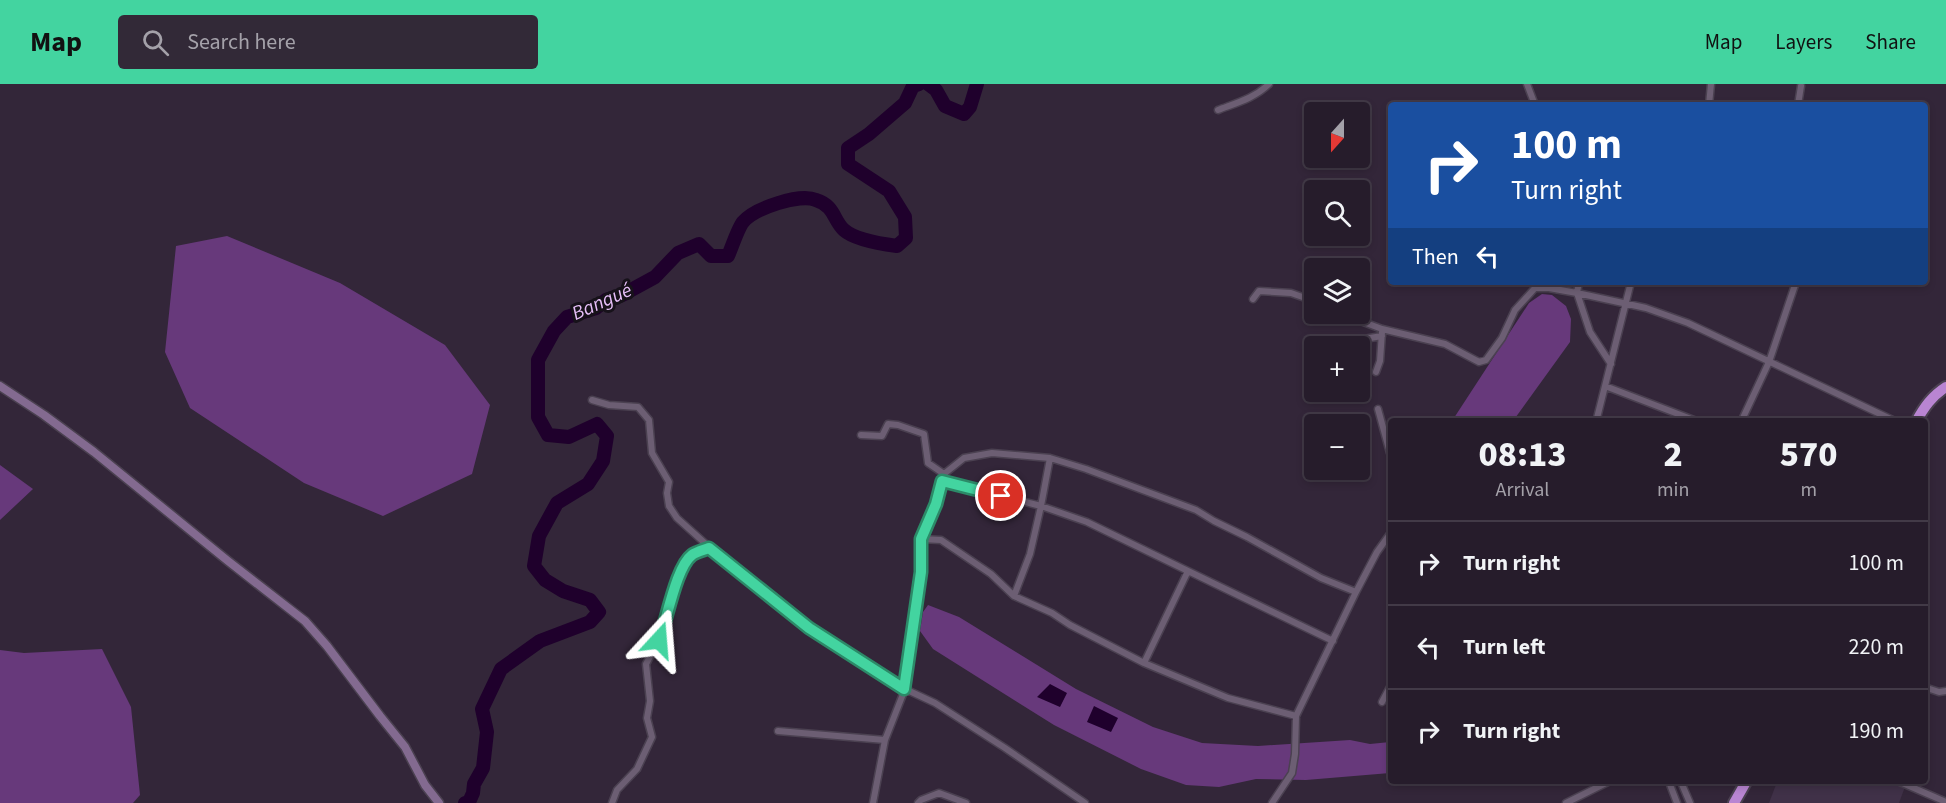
<!DOCTYPE html>
<meta charset="utf-8">
<style>
:root{--surface:#261c2b;--page:#322937;--text:#f1f3f6;--muted:#a4a1a9;--line:#423a47;--accent:#43d4a0}
body{margin:0;font-family:"Source Sans 3",sans-serif;background:var(--page);color:var(--text);height:100vh;display:flex;flex-direction:column;font-size:22px;white-space:nowrap}
*{box-sizing:border-box;margin:0}
p{font-size:20px;color:var(--muted)}
.icon{flex:none;width:33px;height:33px;fill:none;stroke:currentColor;stroke-width:2;stroke-linecap:round;stroke-linejoin:round}
.map{position:relative;flex:1;overflow:hidden}
.drawer{position:absolute;left:1388px;top:334px;width:540px;height:366px;display:flex;flex-direction:column;background:var(--surface);border-radius:6px;box-shadow:0 3px 9px #0003,0 0 0 2px var(--line)}
.drawer>*{flex:none}
.top-card{position:absolute;left:1388px;top:18px;width:540px;height:183px;border-radius:6px;box-shadow:0 3px 9px #0003,0 0 0 2px var(--line);background:#1a4fa0;color:#fff;overflow:hidden}
.needle{width:39px;rotate:201deg}
.buttons{position:absolute;left:1304px;top:18px;display:grid;gap:12px}
.buttons a{display:grid;place-items:center;width:66px;height:66px;border-radius:6px;background:var(--surface);box-shadow:0 3px 9px #0003,0 0 0 2px var(--line);font-size:30px}
.pin{position:absolute;display:grid;place-items:center;width:51px;height:51px;color:#fff;margin:-26px;border:3px solid #fff;border-radius:50%;box-shadow:0 2px 6px #0007}
.me{position:absolute;width:66px;margin:-33px;rotate:19deg;stroke-linejoin:round;filter:drop-shadow(0 0 4px #0008)}
.turn{display:flex;align-items:center;gap:21px;height:126px;padding:0 24px;font-size:27px}
.turn .icon{width:78px;height:78px;stroke-width:2.5}
.turn b{display:block;font-size:42px;line-height:51px}
.then{display:flex;align-items:center;height:57px;padding:0 24px;background:#0003;gap:12px;font-size:22px}
.eta{display:flex;justify-content:space-evenly;align-items:center;height:102px;text-align:center}
.eta b{font-size:36px;font-weight:800;line-height:42px}
ul{padding:0;list-style:none}
li{display:flex;align-items:center;gap:18px;height:84px;padding:0 24px;border-top:2px solid var(--line)}
li div{flex:1}
li b{display:block;font-size:22px}
li em{font-style:normal}
header{display:flex;align-items:center;gap:36px;box-sizing:border-box;height:84px;padding:0 30px;background:var(--accent);color:#111}
header strong{font-size:28px}
nav{display:flex;gap:33px;margin-inline-start:auto;font-size:21px}
.search{width:420px;height:54px;background:var(--page);display:flex;align-items:center;gap:15px;box-sizing:border-box;padding:0 21px;border-radius:6px;color:var(--muted);font-size:22px}
.map>svg:first-child{display:block}
.built{fill:#403148}
.green{fill:#67397b}
.water{fill:#1f002c}
.lines{fill:none;stroke-linecap:round;stroke-linejoin:round}
.river{stroke:#1f002c;stroke-width:14}
.street-casing{stroke:#4b4151;stroke-width:9}
.secondary-casing{stroke:#4b4151;stroke-width:11}
.highway-casing{stroke:#4b4151;stroke-width:14}
.street{stroke:#6c5e73;stroke-width:6}
.secondary{stroke:#836a90;stroke-width:8}
.highway{stroke:#b985d2;stroke-width:10}
.route-casing{stroke:#2c8a68;stroke-width:15}
.route{stroke:#43d4a0;stroke-width:10}
.labels{text-anchor:middle;dominant-baseline:central;stroke-width:6;stroke-linejoin:round;paint-order:stroke}
.water-label{font-size:20px;font-style:italic;fill:#e7bff9;stroke:#17121a}
</style>
<header>
<strong>Map</strong>
<div class="search"><svg class="icon" aria-label="search" viewBox="0 0 24 24"><circle cx="10" cy="10" r="6"/><path d="M15 15l6 6"/></svg>Search here</div>
<nav><a>Map</a><a>Layers</a><a>Share</a></nav>
</header>
<div class="map">
<svg width="1946" height="719" viewBox="0 0 1946 719">
<rect width="100%" height="100%" fill="#332639"/>
<path class="built" d="M1777 698H1900L1906 700 1899 719H1769Z"/>
<path class="green" d="M227 152 340 199 445 261 490 321 472 390 383 432 304 399 190 324 165 268 176 162Z
M1542 210 1552 211 1566 222 1571 235 1570 258 1513 337H1452L1529 219Z
M0 381 33 405 0 436Z
M928 521 959 533 1076 605 1153 643 1202 659 1258 662 1350 656 1370 660 1390 658V689L1306 696 1256 695 1219 703 1186 701 1141 685 1054 641 933 565 920 547 923 528Z
M102 565 131 623 140 711 133 719H0V566L24 569Z"/>
<path class="water" d="M1050 600 1067 609 1060 623 1037 613Z
M1094 622 1118 634 1111 648 1087 638Z"/>
<g class="lines">
<path class="river" d="M928 0 936 6 945 22 964 30 970 23 977 0
M465 719 469 718 473 709 474 700 483 684 487 648 482 625 501 585 540 557 590 538 599 528 590 516 563 507 545 496 534 482 539 452 557 419 588 400 603 377 607 352 597 340 569 353 548 351 538 333V276L554 247 567 233 596 224 606 216 622 211 655 193 678 169 699 160 711 172H728C732 163 738 144 743 138 755 124 800 109 816 116 835 122 833 136 844 146 855 156 882 160 897 162L906 154 905 133 889 107 848 80V64L869 50 905 19 913 2 919 0"/>
<defs>
<path id="street" d="M1527 0 1535 21
M1709 21 1711 0
M1798 21 1801 2
M1218 26C1236 19 1255 14 1269 0
M1577 209 1646 224 1688 239 1897 338
M1577 209 1590 248 1611 280
M1253 215 1259 207 1291 209 1314 217
M1342 230 1382 245 1445 260 1479 278 1486 276 1502 254 1515 226 1535 204H1549L1577 209 1579 198
M1335 262 1358 256 1382 252
M1376 288 1380 277 1382 248
M1605 302 1699 338
M592 316 609 321 638 323 649 336 652 369 669 398 667 409 669 422 677 434 737 488 809 544 905 605 935 619 1005 664 1085 719
M1378 325 1390 369
M1596 338 1631 198
M1741 338 1769 278 1796 198
M861 351 882 352 888 340 898 341 924 350 928 379 944 390
M942 397 1041 422 1050 374
M921 455 941 456 991 490 1014 512 1052 529 1070 541 1144 579 1228 614 1296 632 1356 508
M1188 487 1333 557
M1014 512 1030 470 1041 422 1087 438 1188 487 1144 579
M1924 603 1939 608 1946 607
M1382 618 1390 603
M778 647 885 656
M1669 698 1677 719
M1681 698 1690 719
M1900 698 1946 718
M612 719 617 706 637 685 652 653 647 634 650 617 646 580 659 556 667 536 677 492 690 473 709 464
M873 719 885 656 905 605 921 488V455L936 420 944 390 964 374 992 369 1050 374 1086 385 1196 426 1214 437 1247 453 1321 494 1356 508 1377 468 1390 450
M918 719 921 716 939 709 966 719
M1272 719 1292 689 1295 670 1296 632
M1566 719 1608 698"/>
<path id="secondary" d="M0 302 44 331 94 368 228 477 305 537 327 562 380 632 405 663 425 701 439 719"/>
<path id="highway" d="M1916 338C1924 323 1932 312 1946 303
M1734 719 1746 698"/>
</defs>
<use href="#street" class="street-casing"/>
<use href="#secondary" class="secondary-casing"/>
<use href="#highway" class="highway-casing"/>
<use href="#street" class="street"/>
<use href="#secondary" class="secondary"/>
<use href="#highway" class="highway"/>
</g>
<g class="lines">
<defs>
<path id="route" d="M659 556C667 536 676 483 692 471 696 468 704 466 709 464L809 544 904 605 921 488V455L936 420 942 397 1001 412"/>
</defs>
<use href="#route" class="route-casing"/>
<use href="#route" class="route"/>
</g>
<g class="labels">
<g class="water-label">
<text transform="translate(602 218) rotate(-24)">Bangué</text>
</g>
</g>
</svg>
<div class="buttons">
<a><svg class="needle" viewBox="-14 -14 28 28"><path d="M0-13l5 13h-10z" fill="#e53935"/><path d="M0 13l5-13h-10z" fill="#a4a1a9"/></svg></a>
<a><svg class="icon" aria-label="search" viewBox="0 0 24 24"><circle cx="10" cy="10" r="6"/><path d="M15 15l6 6"/></svg></a>
<a><svg class="icon" aria-label="layers" viewBox="0 0 24 24"><path d="M12 4l9 5-9 5-9-5zM3 14l9 5 9-5"/></svg></a>
<a>+</a>
<a>−</a>
</div>
<div class="pin" style="left:1001px;top:412px;background:#d93025"><svg class="icon" aria-label="arrive" viewBox="0 0 24 24"><path d="M6 21V4h12l-3 4 3 4H6"/></svg></div>
<svg class="me" style="left:659px;top:556px" viewBox="-20 -20 40 40"><path d="M0-17L14 15 0 8-14 15z" fill="#43d4a0" stroke="#fff" stroke-width="4"/></svg>
<div class="top-card">
<div class="turn"><svg class="icon" aria-label="right" viewBox="0 0 24 24"><path d="M7 20v-9h11M14 6l5 5-5 5"/></svg><div><b>100 m</b>Turn right</div></div>
<div class="then">Then<svg class="icon" aria-label="left" viewBox="0 0 24 24"><path d="M17 20v-9H6M10 6l-5 5 5 5"/></svg></div>
</div>
<section class="drawer">
<div class="eta">
<div><b>08:13</b><p>Arrival</p></div>
<div><b>2</b><p>min</p></div>
<div><b>570</b><p>m</p></div>
</div>
<ul>
<li><svg class="icon" aria-label="right" viewBox="0 0 24 24"><path d="M7 20v-9h11M14 6l5 5-5 5"/></svg><div><b>Turn right</b></div><em>100 m</em></li>
<li><svg class="icon" aria-label="left" viewBox="0 0 24 24"><path d="M17 20v-9H6M10 6l-5 5 5 5"/></svg><div><b>Turn left</b></div><em>220 m</em></li>
<li><svg class="icon" aria-label="right" viewBox="0 0 24 24"><path d="M7 20v-9h11M14 6l5 5-5 5"/></svg><div><b>Turn right</b></div><em>190 m</em></li>
</ul>
</section>
</div>
